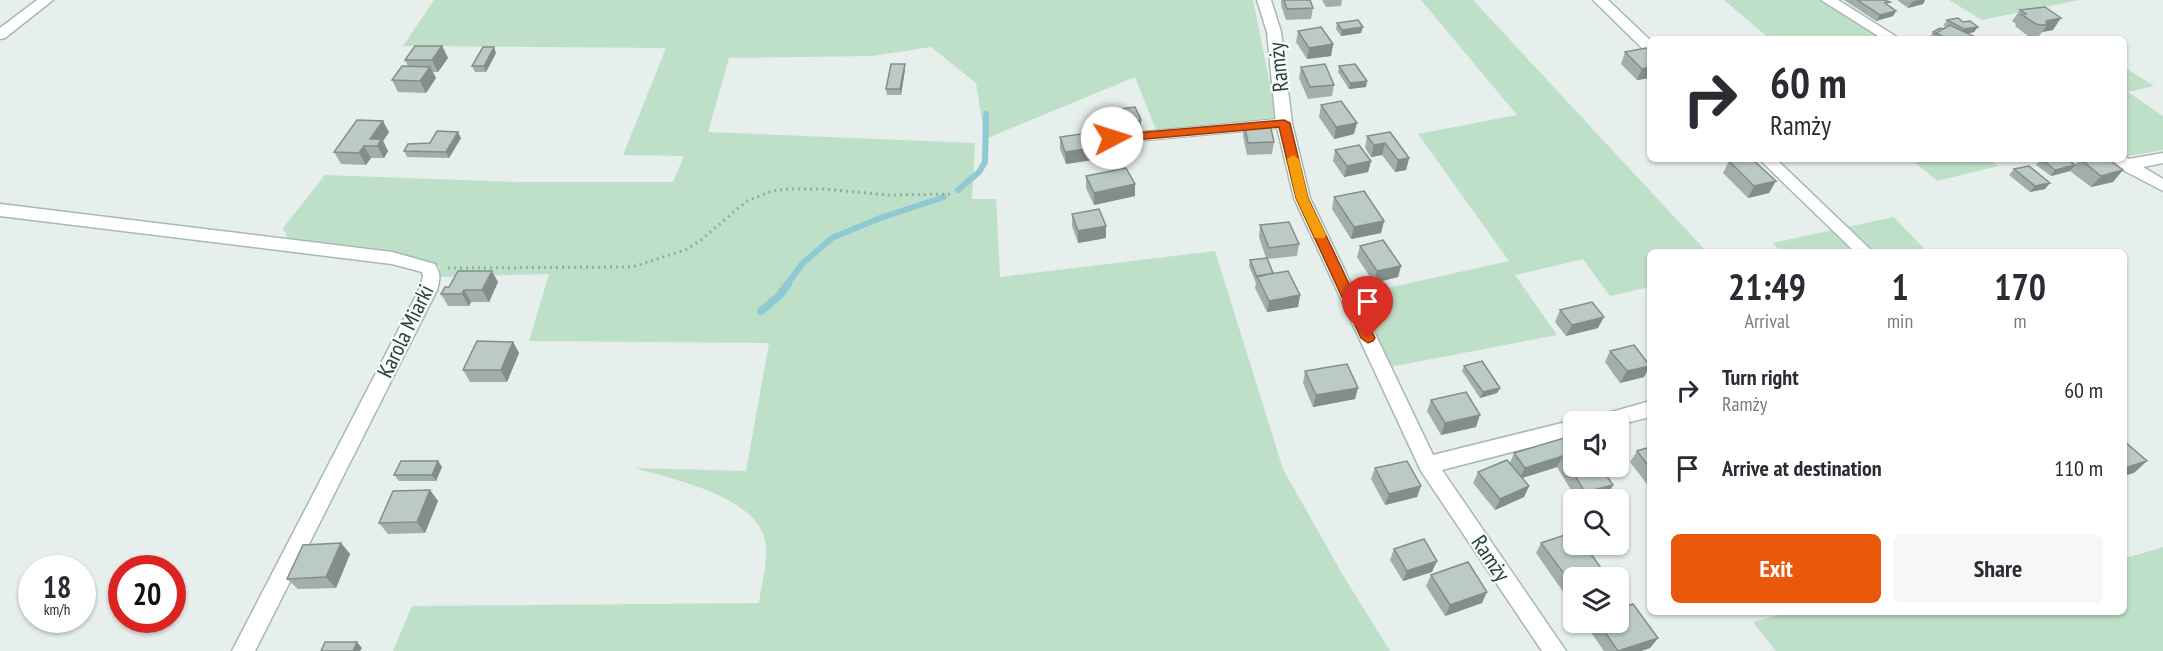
<!DOCTYPE html>
<meta charset="utf-8">
<style>
:root{--surface:#fff;--page:#f7f7f7;--text:#2b2b33;--muted:#7c7c81;--accent:#ea580c}
body{margin:0;font-family:"PT Sans Narrow",sans-serif;background:var(--page);color:var(--text);height:100vh;display:flex;flex-direction:column;font-size:22px;white-space:nowrap}
*{box-sizing:border-box;margin:0}
p{font-size:20px;color:var(--muted)}
.icon{flex:none;width:33px;height:33px;fill:none;stroke:currentColor;stroke-width:2;stroke-linecap:round;stroke-linejoin:round}
.map{position:relative;flex:1;overflow:hidden}
.sheet{position:absolute;left:1647px;top:249px;width:480px;height:366px;display:flex;flex-direction:column;background:var(--surface);border-radius:9px;box-shadow:0 2px 4px #0004}
.sheet>*{flex:none}
.guide{position:absolute;left:1647px;top:36px;width:480px;height:126px;border-radius:9px;box-shadow:0 2px 4px #0004;background:#fff;color:var(--text);overflow:hidden}
.buttons{position:absolute;left:1563px;top:411px;display:grid;gap:12px}
.buttons a{display:grid;place-items:center;width:66px;height:66px;border-radius:9px;background:var(--surface);box-shadow:0 2px 4px #0004;font-size:30px}
.speed{position:absolute;left:18px;top:555px;display:flex;gap:12px;font-size:30px;font-weight:700;text-align:center}
.speed>*{display:grid;place-content:center;width:78px;height:78px;border-radius:50%;background:var(--surface);box-shadow:0 2px 4px #0004;line-height:1}
.speed small{font-size:15px;font-weight:400}
.speed .limit{border:9px solid #d22;background:#fff;color:#111}
.pin{position:absolute;display:grid;place-items:center;width:51px;height:51px;color:#fff;margin:-62px -26px;border-radius:50% 50% 50% 0;rotate:-45deg;box-shadow:0 0 6px #0007}
.pin .icon{rotate:45deg}
.me{position:absolute;width:66px;margin:-33px;rotate:85deg;stroke-linejoin:round;filter:drop-shadow(0 0 4px #0008)}
.turn{display:flex;align-items:center;gap:21px;height:126px;padding:0 24px;font-size:27px}
.turn .icon{width:78px;height:78px;stroke-width:2.5}
.turn b{display:block;font-size:42px;line-height:51px}
.eta{display:flex;justify-content:space-evenly;align-items:center;height:102px;text-align:center}
.eta b{font-size:36px;font-weight:700;line-height:42px}
.action{display:flex;gap:12px;margin-top:auto;padding:12px 24px}
.action a{flex:1;height:69px;border-radius:9px;background:var(--accent);color:#fff;font-size:24px;font-weight:700;line-height:69px;text-align:center}
.action a+a{background:var(--page);color:var(--text)}
ul{padding:0;list-style:none}
li{display:flex;align-items:center;gap:18px;height:78px;padding:0 24px}
li div{flex:1}
li b{display:block;font-size:22px}
li em{font-style:normal}
.map>svg:first-child{display:block}
.green{fill:#bfe0c8}
.lines{fill:none;stroke-linecap:round;stroke-linejoin:round}
.stream-far1{stroke:#8ec9d4;stroke-width:6}
.stream{stroke:#8ec9d4;stroke-width:8}
.service-casing{stroke:#a8b8b2;stroke-width:11}
.minor-casing{stroke:#a8b8b2;stroke-width:3}
.path{stroke:#86b3a5;stroke-width:3;stroke-dasharray:2 4;stroke-linecap:butt}
.service{stroke:#fff;stroke-width:9}
.minor{fill:#fff;fill-rule:evenodd}
.wall{fill:#a1aea9}
.shaded-wall{fill:#838d89}
.building{fill:#bbcac4;stroke:#838d89;stroke-width:1.5}
.route{fill:#ea580c;stroke:#983908;stroke-width:1.5}
.slow{fill:#f59e0b}
.labels{text-anchor:middle;dominant-baseline:central;stroke-width:4.5;stroke-linejoin:round;paint-order:stroke}
.street-label{font-size:22px;fill:#24423a;stroke:#f7fbf9}
</style>
<div class="map">
<svg width="2163" height="651" viewBox="0 0 2163 651">
<rect width="100%" height="100%" fill="#e6efeb"/>
<path class="green" d="M434 0H1253L1277 119 1156 130 1135 77 985 139 976 83 931 47 872 56 729 58 708 132 975 143 972 199H996L1000 277 1215 251 1283 469 1344 577 1390 651H393L412 606 759 603C761 586 767 566 766 548 764 497 674 480 635 468L746 471 769 343 529 341 549 274 438 277 440 266 394 255 288 239 283 228 325 175 518 182H673L684 156 623 155 666 48 403 46Z
M1421 0H1473L1707 252H1650V287L1610 296 1583 259 1515 275 1557 335 1390 367 1356 295 1509 261 1418 134 1517 115Z
M1724 0H1826L1891 39H1770Z
M1949 0H2079L1982 20Z
M2124 67 2154 86 2128 92 2163 116V150L2124 157Z
M1911 159H1989L1998 166 1937 181Z
M1894 217 1927 252H1781L1772 243Z
M2163 547V651H1776L1753 622 1790 612H2124V556L2126 558Z"/>
<g class="lines">
<path class="stream-far1" d="M958 190 979 172 985 162 986 114
M787 285 802 264 832 238 880 218 944 197"/>
<path class="stream" d="M761 311 779 296 788 284"/>
<defs>
<path id="service" d="M1112 139 1284 123"/>
<path id="minor" d="M37 0H53L5 38 0 39V28Z
M1257 0H1271L1281 32 1292 123 1310 198 1433 455 1574 420 1578 422H1574V436L1442 470 1566 651H1542L1421 471 1294 198 1276 123 1267 32Z
M1593 0H1608L1650 40V52L1645 51Z
M1821 0H1838L1900 39H1883Z
M2163 153V163L2143 167 2163 179V191L2121 169 2109 159H2124V156L2129 159Z
M1759 159H1776L1873 252H1855Z
M0 204 392 252 435 264C441 274 440 279 437 290L255 651H232L419 290 423 277 422 272 392 264 0 216Z
M1650 401V417L1618 425V422H1592L1594 417Z"/>
</defs>
<use href="#service" class="service-casing"/>
<use href="#minor" class="minor-casing"/>
<path class="path" d="M448 268 632 267 685 250 701 240 747 201 772 191 788 189H822L889 195 953 194"/>
<use href="#service" class="service"/>
<use href="#minor" class="minor"/>
</g>
<path class="wall" d="M1281 0H1310L1313 8 1311 19 1286 20 1281 5Z
M1322 0H1342L1341 6 1326 7Z
M1844 0H1884L1888 5 1896 11 1893 16 1876 21Z
M1897 0H1925L1923 4 1908 8Z
M2045 7 2053 30 2042 32 2039 36 2033 37 2028 36 2015 26 2016 24 2012 21 2020 10Z
M1947 20 1963 22 1978 27 1974 32 1968 34 1974 39H1930L1929 38 1933 32 1946 27 1943 26Z
M1337 23 1361 33 1341 36 1336 29Z
M1298 31 1333 44 1331 56 1307 59 1296 42Z
M442 46 448 58 438 72H433L436 78 426 93 398 92 392 80 408 66 405 60Z
M1625 52H1650V78L1637 80 1621 64Z
M496 53 486 72H475L472 66Z
M1339 66 1367 81 1366 87 1349 89 1338 72Z
M1301 67 1334 85 1332 96 1308 99 1299 78Z
M905 70 901 95H887L886 89Z
M1321 105 1354 134 1334 139 1319 117Z
M1106 111 1141 120V126L1123 129 1120 122 1108 124 1106 117Z
M1244 124 1274 142 1272 154 1247 155 1243 136Z
M389 132 383 141 388 151 384 158H371L366 165 341 164 334 152Z
M1390 132 1409 158 1406 170 1395 172 1382 155 1371 157 1365 148 1367 136Z
M1060 137 1099 159 1066 164 1060 149Z
M461 138 449 158 407 157 404 151 430 143Z
M1335 150 1371 161 1368 172 1344 177 1333 161Z
M2041 159 2075 165 2080 159 2113 182 2091 187 2070 171 2051 176 2036 165Z
M1729 161 1769 193 1748 198 1723 173Z
M2014 169 2045 189 2030 192 2009 175Z
M1086 176 1135 184V196L1094 205 1086 188Z
M1334 197 1384 221 1381 233 1351 239 1332 209Z
M1072 214 1106 238 1078 243 1072 226Z
M1260 225 1299 244 1297 256 1267 259 1273 273 1300 295 1298 307 1267 312 1255 288 1256 283 1249 266 1250 260 1266 258 1259 237Z
M1360 246 1401 266 1398 277 1374 283 1357 257Z
M498 282 489 302H471L469 306H448L441 294Z
M1560 310 1598 328 1566 336 1555 322Z
M513 342 519 353 507 382H470L463 370Z
M1610 351 1644 377 1620 383 1605 362Z
M1464 366 1500 388 1497 393 1480 398 1462 371Z
M1305 371 1355 399 1313 407 1303 383Z
M1431 400 1476 427 1441 435 1427 411Z
M1574 435 1613 485 1607 496 1593 500H1577L1557 467 1522 478 1529 486 1524 497 1495 510 1473 483 1478 472 1510 463 1514 453Z
M1650 447V488L1630 462 1637 451Z
M438 461 442 467 436 481H399L394 475Z
M1375 468 1417 497 1385 505 1371 479Z
M430 490 438 501 425 533 388 534 379 523Z
M341 543 350 554 336 588 298 589 287 579Z
M1541 543 1603 571 1599 578H1574V590L1564 593 1536 553Z
M1394 549 1432 572 1403 581 1390 560Z
M1431 575 1482 603 1445 616 1426 586Z
M1591 622H1618L1658 638 1650 648 1641 651H1604L1588 628Z"/>
<path class="shaded-wall" d="M1918 0H1925L1923 4 1908 8 1912 2Z
M1896 11 1893 16 1876 21 1880 15Z
M2061 18 2053 30 2042 32 2047 25 2046 21Z
M1363 27 1361 33 1341 36 1342 30Z
M1978 27 1974 32 1960 35 1964 29Z
M1333 44 1331 56 1307 59 1309 48Z
M442 46 448 58 438 72 432 60Z
M494 47 496 53 486 72 484 66Z
M905 64V70L901 95 900 89Z
M430 67 436 78 426 93 420 81Z
M1650 67V78L1637 80 1642 69Z
M1367 81 1366 87 1349 89 1350 83Z
M1120 116V122L1108 124V118Z
M1141 120V126L1123 129V123Z
M383 121 389 132 383 141 388 151 384 158 377 146 370 139Z
M1357 123 1354 134 1334 139 1336 127Z
M458 132 461 138 449 158 446 152Z
M1385 143 1382 155 1371 157 1374 145Z
M364 146 371 158 366 165 359 153Z
M1100 147 1099 159 1066 164 1065 152Z
M1409 158 1406 170 1395 172 1398 160Z
M1371 161 1368 172 1344 177 1347 166Z
M2075 165 2070 171 2051 176 2055 170Z
M2123 170 2113 182 2091 187 2101 176Z
M1776 181 1769 193 1748 198 1754 186Z
M2050 183 2045 189 2030 192 2035 186Z
M1135 184V196L1094 205V193Z
M1384 221 1381 233 1351 239 1354 227Z
M1106 226V238L1078 243V231Z
M1401 266 1398 277 1374 283 1377 271Z
M492 271 498 282 489 302 482 290Z
M464 290 471 302 469 306 462 294Z
M1300 295 1298 307 1267 312 1269 301Z
M1604 317 1598 328 1566 336 1572 325Z
M513 342 519 353 507 382 501 370Z
M1650 366 1644 377 1620 383 1627 371Z
M1358 388 1355 399 1313 407 1316 395Z
M1500 388 1497 393 1480 398 1483 392Z
M1480 415 1476 427 1441 435 1445 423Z
M1563 456 1557 467 1519 479 1525 468Z
M438 461 442 467 436 481 432 475Z
M2147 461 2134 473 2124 476V468Z
M1613 485 1607 496 1593 500H1581L1585 492Z
M1421 486 1417 497 1385 505 1389 494Z
M1529 486 1524 497 1495 510 1500 499Z
M430 490 438 501 425 533 417 522Z
M341 543 350 554 336 588 326 577Z
M1437 561 1432 572 1403 581 1407 571Z
M1603 571 1599 578H1585Z
M1574 582V590L1564 593 1571 583Z
M1487 592 1482 603 1445 616 1450 605Z
M1658 638 1650 648 1641 651H1620Z
M357 642 362 648 360 651H353Z"/>
<path class="building" d="M1284 0H1310L1313 8 1287 9Z
M1857 0H1884L1890 2 1885 3 1896 11 1880 15Z
M2045 7 2061 18 2046 21 2047 25H2041L2036 24 2022 15 2026 14 2020 10Z
M1958 18 1963 22 1970 21 1978 27 1964 29 1947 20Z
M1358 20 1363 27 1342 30 1337 23Z
M1950 25 1975 37 1973 39H1947L1936 33Z
M1321 27 1333 44 1309 48 1298 31Z
M1940 28 1943 29 1935 34 1933 32Z
M415 46H442L432 60H405Z
M483 47H494L484 66H472Z
M1646 48 1650 52V67L1642 69 1625 52Z
M891 64H905L900 89H886Z
M1325 64 1334 85 1310 87 1301 67Z
M1355 64 1367 81 1350 83 1339 66Z
M402 66 430 67 420 81 392 80Z
M1341 101 1357 123 1336 127 1321 105Z
M1135 107 1141 120 1123 123 1120 116 1108 118 1106 111Z
M357 120 383 121 370 139H382L377 146H364L359 153 334 152Z
M1244 124H1270L1274 142 1248 143Z
M437 131 458 132 446 152 404 151 408 144 430 143Z
M1094 132 1100 147 1065 152 1060 137Z
M1390 132 1409 158 1398 160 1385 143 1374 145 1367 136Z
M1359 145 1371 161 1347 166 1335 150Z
M1738 159H1752L1776 181 1754 186 1729 161Z
M2041 159H2067L2075 165 2055 170Z
M2080 159H2108L2123 170 2101 176Z
M2029 166 2050 183 2035 186 2014 169Z
M1126 168 1135 184 1094 193 1086 176Z
M1364 191 1384 221 1354 227 1334 197Z
M1099 209 1106 226 1078 231 1072 214Z
M1289 222 1299 244 1269 248 1260 225Z
M1383 240 1401 266 1377 271 1360 246Z
M1267 258 1273 273 1257 277 1250 260Z
M458 271H492L482 290H464L462 294H441L445 287H449Z
M1288 271 1300 295 1269 301 1257 276Z
M1592 302 1604 317 1572 325 1560 310Z
M477 341 513 342 501 370H463Z
M1634 345 1650 366 1627 371 1610 351Z
M1482 361 1500 388 1483 392 1464 366Z
M1347 364 1358 388 1316 395 1305 371Z
M1466 392 1480 415 1445 423 1431 400Z
M1574 435V466H1600L1613 485 1585 492 1563 456 1525 468 1514 453Z
M2124 441 2147 461 2124 468Z
M1650 447V468L1637 451Z
M1507 460 1529 486 1500 499 1478 472Z
M401 461H438L432 475H394Z
M1407 461 1421 486 1389 494 1375 468Z
M430 490 417 522 379 523 393 491Z
M1574 532V544H1584L1603 571 1585 578H1574V582L1571 583 1541 543Z
M1424 539 1437 561 1407 571 1394 549Z
M341 543 326 577 287 579 303 545Z
M1468 562 1487 592 1450 605 1431 575Z
M1633 604 1658 638 1618 651 1598 622H1618V609Z
M325 642H357L353 651H321Z"/>
<path class="route" d="M1284 120 1290 123 1308 198 1375 338 1373 341 1368 343 1361 338 1296 198 1279 127 1112 142 1106 138 1112 135Z"/>
<path class="slow" d="M1293 155 1299 159 1308 198 1326 235 1324 238H1315L1296 198 1287 159Z"/>
<g class="labels">
<g class="street-label">
<text transform="translate(1278 67) rotate(-96)">Ramży</text>
<text transform="translate(405 331) rotate(-64)">Karola Miarki</text>
<text transform="translate(1491 558) rotate(56)">Ramży</text>
</g>
</g>
</svg>
<div class="buttons">
<a><svg class="icon" aria-label="sound" viewBox="0 0 24 24"><path d="M4 9h4l5-4v14l-5-4H4zM17 9q2 3 0 6"/></svg></a>
<a><svg class="icon" aria-label="search" viewBox="0 0 24 24"><circle cx="10" cy="10" r="6"/><path d="M15 15l6 6"/></svg></a>
<a><svg class="icon" aria-label="layers" viewBox="0 0 24 24"><path d="M12 4l9 5-9 5-9-5zM3 14l9 5 9-5"/></svg></a>
</div>
<div class="speed"><div>18<small>km/h</small></div><div class="limit">20</div></div>
<div class="pin" style="left:1368px;top:338px;background:#d93025"><svg class="icon" aria-label="arrive" viewBox="0 0 24 24"><path d="M6 21V4h12l-3 4 3 4H6"/></svg></div>
<svg class="me" style="left:1112px;top:138px" viewBox="-20 -20 40 40"><circle r="19" fill="#fff"/><path d="M0-13L10 11 0 6-10 11z" fill="#ea580c"/></svg>
<div class="guide">
<div class="turn"><svg class="icon" aria-label="right" viewBox="0 0 24 24"><path d="M7 20v-9h11M14 6l5 5-5 5"/></svg><div><b>60 m</b>Ramży</div></div>
</div>
<section class="sheet">
<div class="eta">
<div><b>21:49</b><p>Arrival</p></div>
<div><b>1</b><p>min</p></div>
<div><b>170</b><p>m</p></div>
</div>
<ul>
<li><svg class="icon" aria-label="right" viewBox="0 0 24 24"><path d="M7 20v-9h11M14 6l5 5-5 5"/></svg><div><b>Turn right</b><p>Ramży</p></div><em>60 m</em></li>
<li><svg class="icon" aria-label="arrive" viewBox="0 0 24 24"><path d="M6 21V4h12l-3 4 3 4H6"/></svg><div><b>Arrive at destination</b></div><em>110 m</em></li>
</ul>
<div class="action"><a>Exit</a><a>Share</a></div>
</section>
</div>
